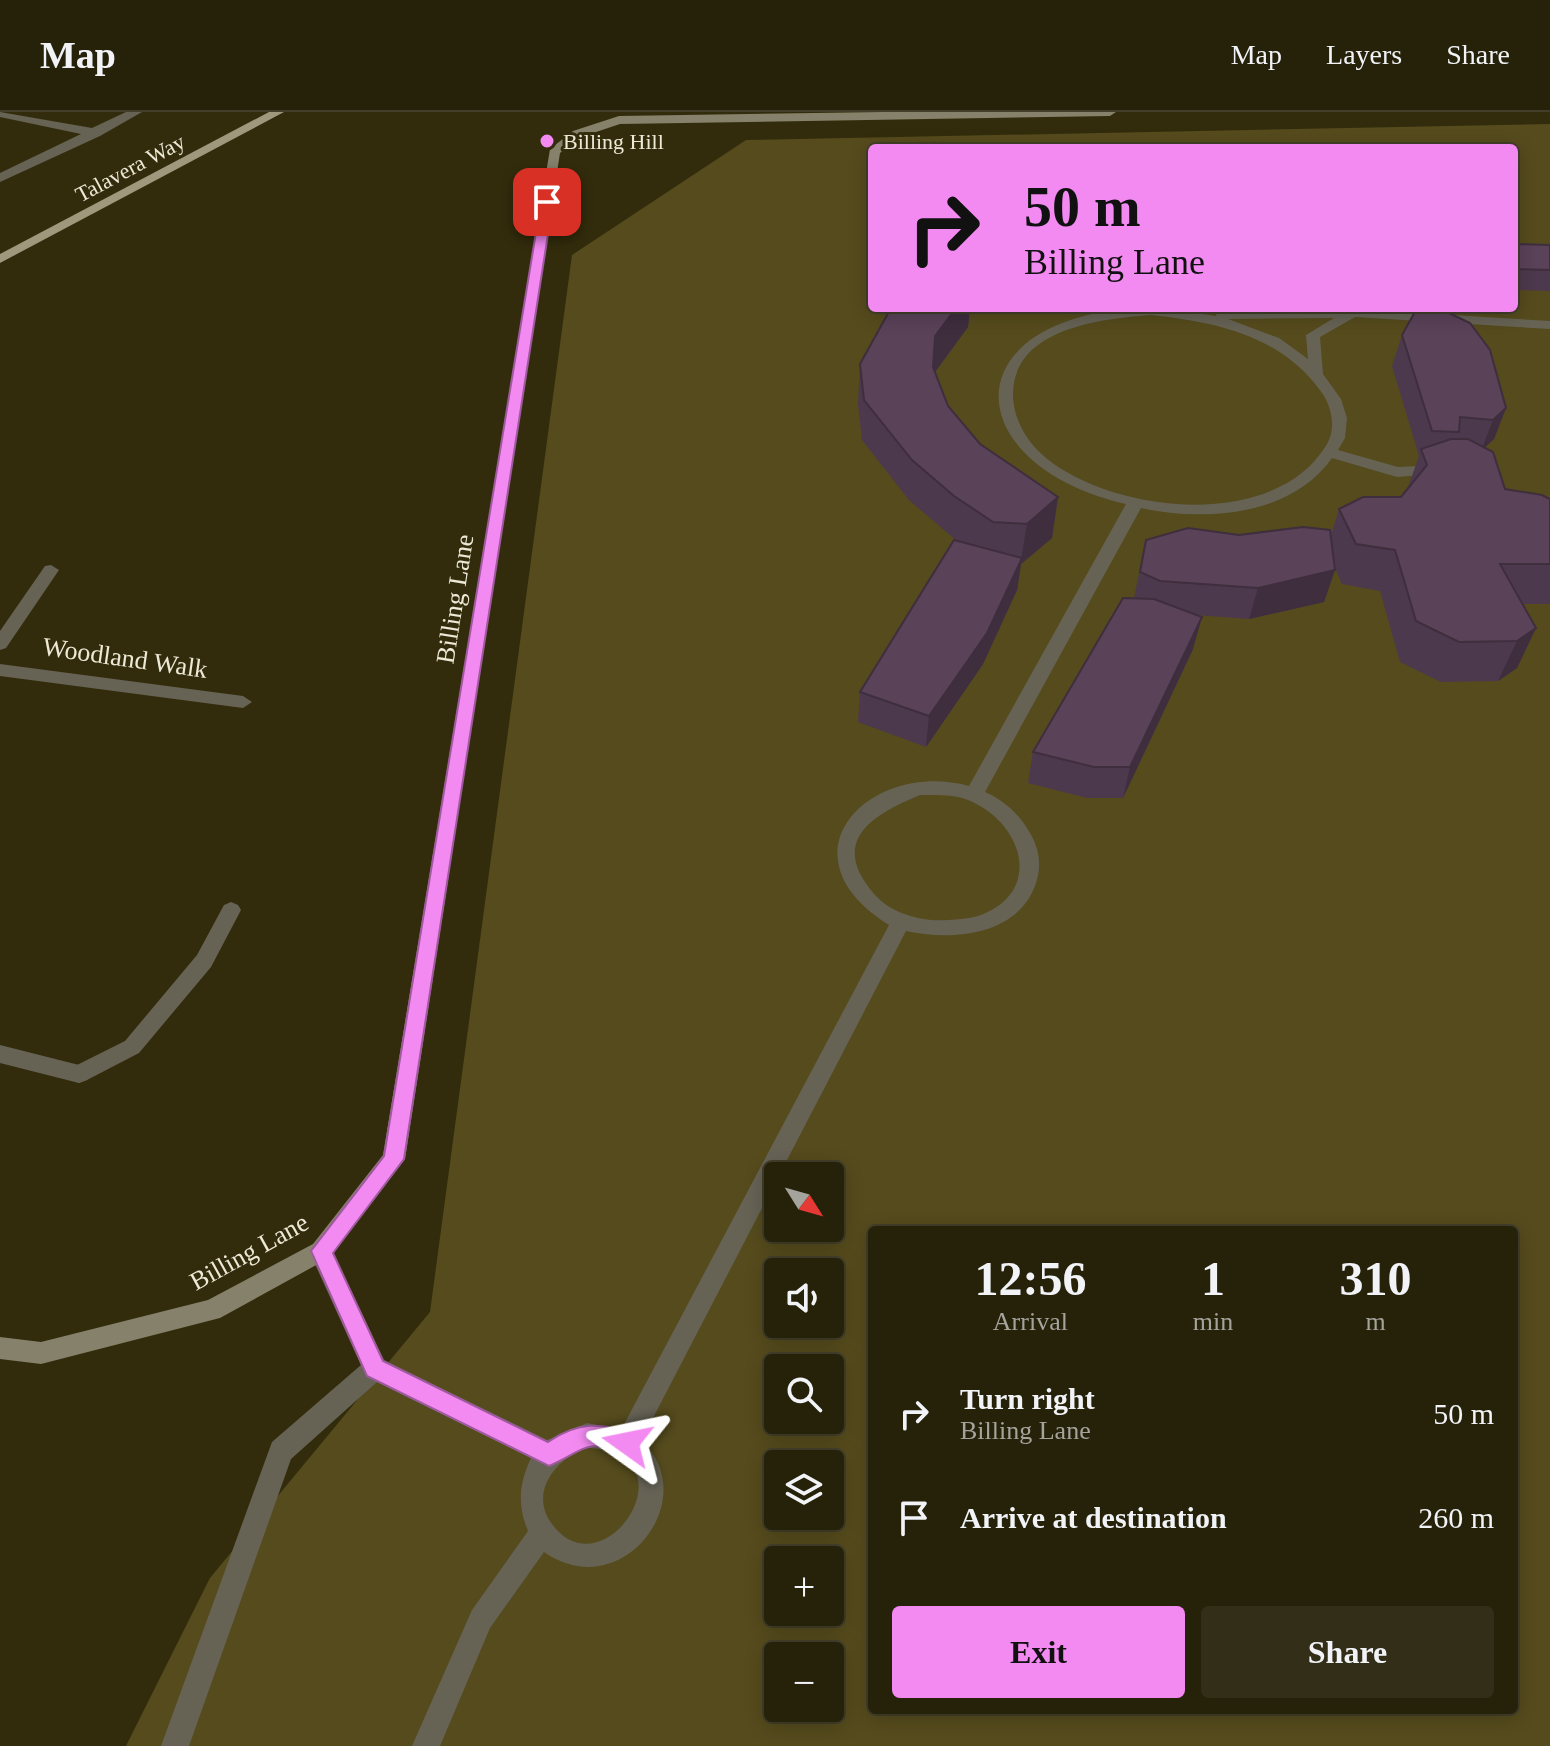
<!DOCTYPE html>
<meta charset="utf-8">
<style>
:root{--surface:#262109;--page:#322e17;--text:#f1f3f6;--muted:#a4a39c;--line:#423e2a;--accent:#f38af1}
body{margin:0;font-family:Georgia,serif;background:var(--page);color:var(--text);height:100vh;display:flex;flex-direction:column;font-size:30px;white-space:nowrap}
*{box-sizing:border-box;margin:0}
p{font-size:26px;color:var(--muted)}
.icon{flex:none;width:44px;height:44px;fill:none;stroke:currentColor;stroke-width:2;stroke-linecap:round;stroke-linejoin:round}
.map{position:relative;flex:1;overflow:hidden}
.panel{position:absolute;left:868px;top:1114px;width:650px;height:488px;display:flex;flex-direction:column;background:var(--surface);border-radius:8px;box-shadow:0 4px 20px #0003,0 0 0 2px var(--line)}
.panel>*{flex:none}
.hud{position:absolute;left:868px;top:32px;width:650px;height:168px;border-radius:8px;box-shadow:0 4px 20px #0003,0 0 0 2px var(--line);background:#f38af1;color:#111;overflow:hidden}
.needle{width:52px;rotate:127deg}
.fabs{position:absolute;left:764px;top:1050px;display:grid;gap:16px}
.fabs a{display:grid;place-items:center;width:80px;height:80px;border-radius:8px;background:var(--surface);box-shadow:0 4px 20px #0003,0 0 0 2px var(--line);font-size:40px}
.pin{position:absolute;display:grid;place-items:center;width:68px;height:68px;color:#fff;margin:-34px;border-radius:16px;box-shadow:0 4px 12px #0006}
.me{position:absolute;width:88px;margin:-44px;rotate:282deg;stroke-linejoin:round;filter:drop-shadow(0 0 6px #0008)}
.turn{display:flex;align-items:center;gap:28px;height:168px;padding:0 24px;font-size:36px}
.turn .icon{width:104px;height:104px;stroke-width:2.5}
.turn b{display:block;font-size:56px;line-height:68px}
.eta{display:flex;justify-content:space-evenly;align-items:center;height:136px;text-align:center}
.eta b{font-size:48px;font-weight:600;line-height:56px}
.primary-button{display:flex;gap:16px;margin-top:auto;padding:16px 24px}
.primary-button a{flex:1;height:92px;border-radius:8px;background:var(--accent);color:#111;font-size:32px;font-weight:600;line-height:92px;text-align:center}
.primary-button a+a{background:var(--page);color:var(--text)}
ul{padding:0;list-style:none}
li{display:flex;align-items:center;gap:24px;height:104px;padding:0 24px}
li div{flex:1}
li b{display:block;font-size:30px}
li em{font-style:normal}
header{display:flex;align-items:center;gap:48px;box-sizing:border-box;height:112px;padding:0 40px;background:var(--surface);border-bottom:2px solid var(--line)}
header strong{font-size:38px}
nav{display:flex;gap:44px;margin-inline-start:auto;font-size:28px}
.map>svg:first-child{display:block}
.green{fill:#554b1d;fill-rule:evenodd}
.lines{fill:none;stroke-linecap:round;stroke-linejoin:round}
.lane{fill:#666355;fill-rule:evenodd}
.street{fill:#666355;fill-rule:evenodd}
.secondary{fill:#86816b;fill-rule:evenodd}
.primary{fill:#9f987c;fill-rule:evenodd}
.wall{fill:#4d394d}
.shaded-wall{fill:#3f2e3e}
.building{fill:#5a4259;stroke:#3f2e3e;stroke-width:2}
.route{fill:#f38af1;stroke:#9e5a9d;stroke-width:2}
.poi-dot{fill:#f38af1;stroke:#332c0c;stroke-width:3}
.labels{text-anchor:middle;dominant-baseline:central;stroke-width:6;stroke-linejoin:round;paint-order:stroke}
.far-poi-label{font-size:22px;fill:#ede9d7;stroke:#332c0c;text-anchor:start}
.far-street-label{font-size:22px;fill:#ede9d7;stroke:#332c0c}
.street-label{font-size:26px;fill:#ede9d7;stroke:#332c0c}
</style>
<header>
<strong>Map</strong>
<nav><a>Map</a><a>Layers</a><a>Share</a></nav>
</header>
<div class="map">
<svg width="1550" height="1634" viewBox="0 0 1550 1634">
<rect width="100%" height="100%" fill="#332c0c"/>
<path class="green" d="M1550 12V1634H126L210 1466 430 1200 572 143 746 28ZM872 36H1514V196H872ZM778 1064H830V1116H778ZM872 1118H1514V1598H872ZM778 1160H830V1212H778ZM778 1256H830V1308H778ZM778 1352H830V1404H778ZM778 1448H830V1500H778ZM778 1544H830V1596H778Z"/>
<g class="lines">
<path class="lane" d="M1133 196H1163L1216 204 1217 200 1222 199 1354 197 1550 209V217L1355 205 1320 225 1323 262 1341 287 1347 306 1345 326 1338 338 1398 355 1440 353 1448 358 1446 361 1397 365 1332 346C1291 404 1206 410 1141 396L985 680C1005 689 1019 702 1030 721 1040 738 1042 755 1035 774 1016 824 951 829 906 819L641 1329C704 1384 623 1495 544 1440L490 1516 440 1634H412L472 1498 528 1419C517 1392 519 1372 531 1346L377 1270 291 1347 189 1634H161L272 1330 361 1253 309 1139 313 1132 321 1129 329 1132 384 1248 547 1328 587 1311 621 1318 889 813C776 743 870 647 969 674L1126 392C961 354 949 211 1133 196ZM1151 203C1217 210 1282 224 1322 281 1332 295 1336 317 1327 332 1276 419 1115 402 1046 346 1027 330 1014 309 1013 284 1012 216 1101 207 1151 203ZM1334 206 1306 223 1308 247 1279 226 1228 207ZM920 683C935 683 953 682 968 688 1023 710 1045 781 978 804 968 807 958 807 948 808 923 810 892 802 875 783 828 730 871 703 920 683ZM587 1335C596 1337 609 1338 617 1342 677 1370 598 1475 552 1412 528 1380 557 1346 587 1335Z
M231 790 238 793 241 798 211 855 139 941 87 968 79 971 71 968 68 962 71 956 125 929 197 843 224 793Z"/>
<path class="street" d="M0 0 92 16 126 0H142L100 24 0 70V61L81 22 0 5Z
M51 453 59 458 6 536 0 538V519L45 454Z
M0 552 243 584 252 590 243 596 0 564Z
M0 933 79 953 87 956 90 962 87 968 79 971 0 951Z"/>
<path class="secondary" d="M883 0H1116L1110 4 620 12 581 25 560 41 405 1047 329 1146 220 1206 41 1252 0 1247V1225L41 1230 208 1188 313 1132 383 1043 550 37 573 19 619 4Z"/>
<path class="primary" d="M269 0H284L0 151V142Z"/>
</g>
<path class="wall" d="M1514 132 1550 133V179L1514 178Z
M891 196H970L968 215 935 260 948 294 980 332 1058 385 1052 426 1021 452 1017 478 983 552 926 635 858 610 860 580 957 429 909 388 862 328 858 292 860 252Z
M1402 223 1506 296 1494 327 1484 336 1505 377 1550 387V492H1523L1536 516 1517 556 1498 569 1441 570 1400 550 1380 479 1342 472 1335 456 1324 490 1249 507 1196 503 1193 537 1123 686H1087L1028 671 1033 640 1134 486 1146 428 1239 423H1331L1339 397 1401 385 1407 378 1419 344 1392 254Z"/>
<path class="shaded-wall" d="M956 196H970L968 215 932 264 935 224Z
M1506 296 1494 327 1481 339 1493 308Z
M1058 385 1052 426 1021 452 1017 478 983 552 926 635 929 604 1021 448 1027 412Z
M1335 458 1324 490 1249 507 1258 476Z
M1202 505 1193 537 1123 686 1130 655Z
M1536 516 1517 556 1498 569 1517 529Z"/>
<path class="building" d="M1514 132 1550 133V158L1514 157Z
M891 196H956L935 224 933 255 948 294 980 332 1058 385 1027 412 993 410 954 384 912 348 864 288 860 252Z
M1416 198 1447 200 1470 211 1490 238 1506 296 1493 308 1460 305 1459 320 1432 319 1402 223Z
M1451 327H1468L1493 340 1505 377 1542 383 1550 387V452H1500L1536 516 1517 529 1459 530 1416 509 1395 438 1356 432 1339 397 1363 385H1401L1427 353 1421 337Z
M1303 415 1330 418 1335 458 1258 476 1160 469 1140 460 1146 428 1188 416 1239 423Z
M954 428 1022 446 987 521 929 604 860 580Z
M1123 486 1154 487 1202 505 1130 655H1094L1033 640Z"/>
<path class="route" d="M547 87 553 90 404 1047 333 1141 383 1249 548 1330C578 1309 602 1310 635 1323L638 1331 635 1339 627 1342C584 1325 585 1339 549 1354L367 1264 311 1139 384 1044 541 90Z"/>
<circle class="poi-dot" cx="547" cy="29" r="8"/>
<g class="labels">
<g class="far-poi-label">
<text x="563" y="29">Billing Hill</text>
</g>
<g class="far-street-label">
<text transform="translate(130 56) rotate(-28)">Talavera Way</text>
</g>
<g class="street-label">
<text transform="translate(455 487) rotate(-81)">Billing Lane</text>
<text transform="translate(125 546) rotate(8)">Woodland Walk</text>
<text transform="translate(249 1140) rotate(-29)">Billing Lane</text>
</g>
</g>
</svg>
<div class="fabs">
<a><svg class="needle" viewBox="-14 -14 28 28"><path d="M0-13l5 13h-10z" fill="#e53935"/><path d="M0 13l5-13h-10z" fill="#a4a39c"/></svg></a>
<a><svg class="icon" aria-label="sound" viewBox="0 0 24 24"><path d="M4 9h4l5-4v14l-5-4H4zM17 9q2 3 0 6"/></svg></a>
<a><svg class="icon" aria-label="search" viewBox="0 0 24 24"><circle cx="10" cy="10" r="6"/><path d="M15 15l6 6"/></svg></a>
<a><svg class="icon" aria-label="layers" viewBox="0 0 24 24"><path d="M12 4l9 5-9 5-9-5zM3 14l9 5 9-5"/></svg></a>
<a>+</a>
<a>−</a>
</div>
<div class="pin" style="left:547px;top:90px;background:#d93025"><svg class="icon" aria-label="arrive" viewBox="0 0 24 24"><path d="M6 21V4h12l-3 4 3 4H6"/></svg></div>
<svg class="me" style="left:627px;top:1331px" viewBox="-20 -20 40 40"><path d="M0-17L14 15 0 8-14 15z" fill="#f38af1" stroke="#fff" stroke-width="4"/></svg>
<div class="hud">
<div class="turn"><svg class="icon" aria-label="right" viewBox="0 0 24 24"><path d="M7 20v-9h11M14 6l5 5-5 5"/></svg><div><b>50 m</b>Billing Lane</div></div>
</div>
<section class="panel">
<div class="eta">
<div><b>12:56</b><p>Arrival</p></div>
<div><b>1</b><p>min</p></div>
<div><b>310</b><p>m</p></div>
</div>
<ul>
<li><svg class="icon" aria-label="right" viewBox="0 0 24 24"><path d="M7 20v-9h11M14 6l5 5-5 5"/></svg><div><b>Turn right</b><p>Billing Lane</p></div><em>50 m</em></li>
<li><svg class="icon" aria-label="arrive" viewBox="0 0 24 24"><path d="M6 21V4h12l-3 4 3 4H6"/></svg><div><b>Arrive at destination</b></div><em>260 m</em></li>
</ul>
<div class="primary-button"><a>Exit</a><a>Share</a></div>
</section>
</div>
